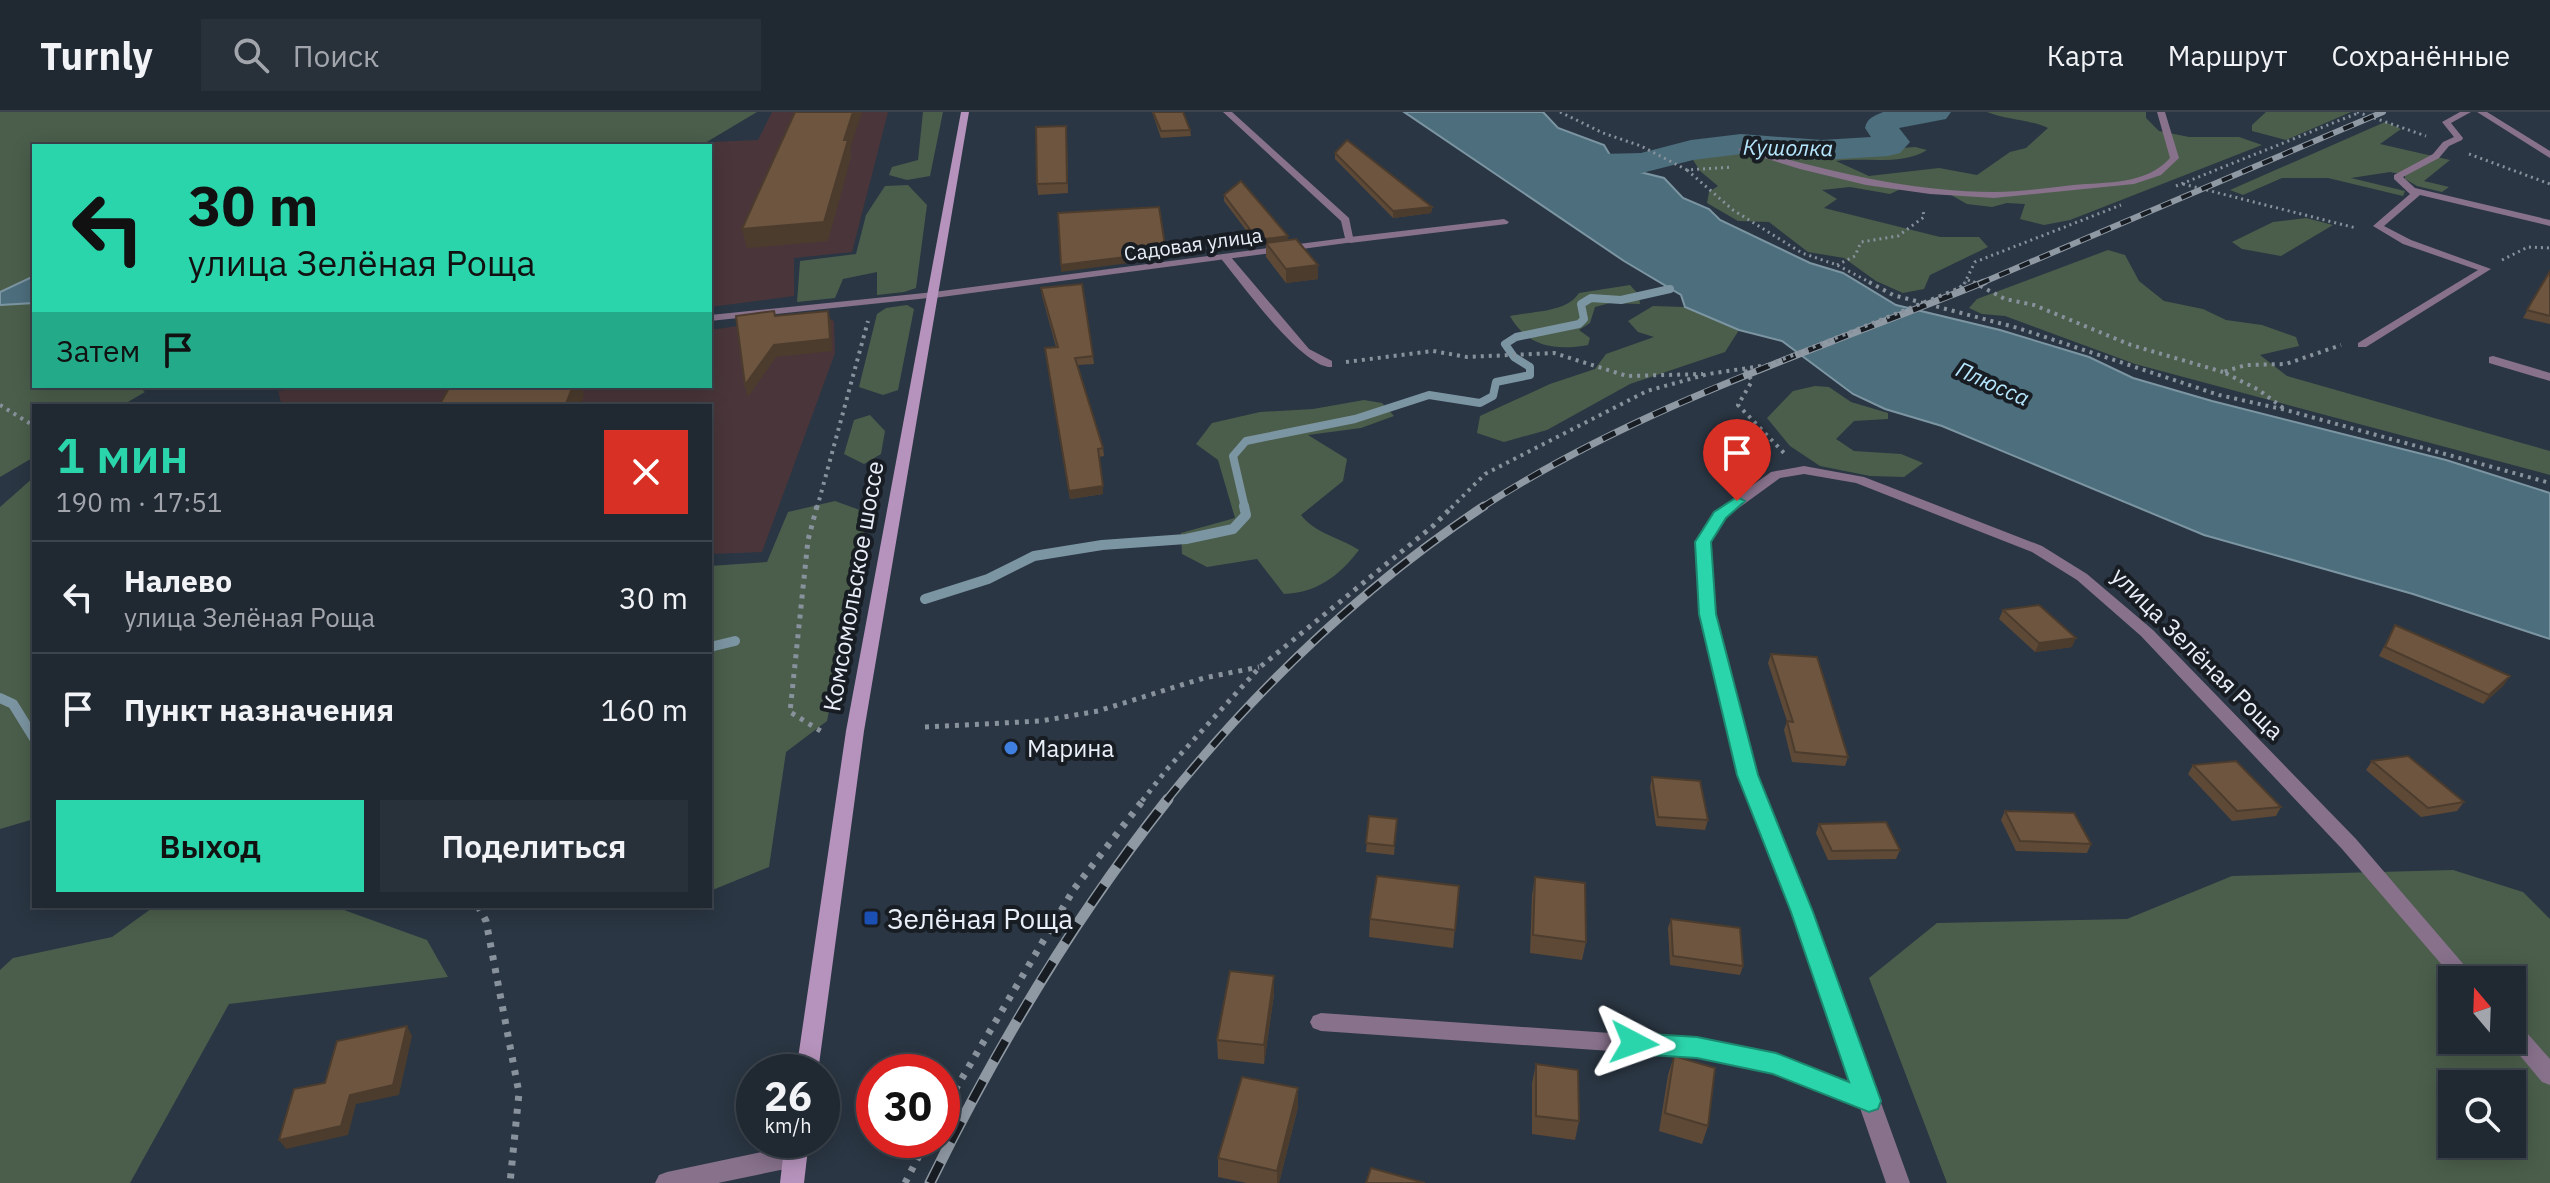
<!DOCTYPE html>
<html lang="ru">
<meta charset="utf-8">
<style>
:root{--surface:#202832;--page:#28303a;--text:#f1f3f6;--muted:#a2a6ac;--line:#3d444d;--accent:#2bd5ac}
body{margin:0;font-family:"IBM Plex Sans",sans-serif;background:var(--page);color:var(--text);height:100vh;display:flex;flex-direction:column;font-size:30px;white-space:nowrap}
*{box-sizing:border-box;margin:0}
p{font-size:26px;color:var(--muted)}
.icon{flex:none;width:44px;height:44px;fill:none;stroke:currentColor;stroke-width:2;stroke-linecap:round;stroke-linejoin:round}
.map{position:relative;flex:1;overflow:hidden}
.drawer{position:absolute;left:32px;top:292px;width:680px;height:504px;display:flex;flex-direction:column;background:var(--surface);border-radius:0px;box-shadow:0 4px 20px #0003,0 0 0 2px var(--line)}
.drawer>*{flex:none}
.hud{position:absolute;left:32px;top:32px;width:680px;height:244px;border-radius:0px;box-shadow:0 4px 20px #0003,0 0 0 2px var(--line);background:#2bd5ac;color:#111;overflow:hidden}
.needle{width:52px;rotate:341deg}
.buttons{position:absolute;left:2438px;top:854px;display:grid;gap:16px}
.buttons a{display:grid;place-items:center;width:88px;height:88px;border-radius:0px;background:var(--surface);box-shadow:0 4px 20px #0003,0 0 0 2px var(--line);font-size:40px}
.speed{position:absolute;left:736px;top:942px;display:flex;gap:16px;font-size:40px;font-weight:700;text-align:center}
.speed>*{display:grid;place-content:center;width:104px;height:104px;border-radius:50%;background:var(--surface);box-shadow:0 4px 20px #0003,0 0 0 2px var(--line);line-height:1}
.speed small{font-size:20px;font-weight:400}
.speed .limit{border:12px solid #d22;background:#fff;color:#111}
.pin{position:absolute;display:grid;place-items:center;width:68px;height:68px;color:#fff;margin:-82px -34px;border-radius:50% 50% 50% 0;rotate:-45deg;box-shadow:0 0 8px #0007}
.pin .icon{rotate:45deg}
.me{position:absolute;width:88px;margin:-44px;rotate:94deg;stroke-linejoin:round;filter:drop-shadow(0 0 6px #0008)}
.turn{display:flex;align-items:center;gap:28px;height:168px;padding:0 24px;font-size:36px}
.turn .icon{width:104px;height:104px;stroke-width:2.5}
.turn b{display:block;font-size:56px;line-height:68px}
.then{display:flex;align-items:center;height:76px;padding:0 24px;background:#0003;gap:16px;font-size:30px}
.round{display:grid;place-items:center;flex:none;width:84px;height:84px;border-radius:0px;background:var(--page)}
.overview{display:flex;align-items:center;justify-content:space-between;height:136px;padding:0 24px}
h1{font-size:48px;font-weight:600;line-height:60px;color:var(--accent)}
.button{display:flex;gap:16px;margin-top:auto;padding:16px 24px}
.button a{flex:1;height:92px;border-radius:0px;background:var(--accent);color:#111;font-size:32px;font-weight:600;line-height:92px;text-align:center}
.button a+a{background:var(--page);color:var(--text)}
ul{padding:0;list-style:none}
li{display:flex;align-items:center;gap:24px;height:112px;padding:0 24px;border-top:2px solid var(--line)}
li div{flex:1}
li b{display:block;font-size:30px}
li em{font-style:normal}
header{display:flex;align-items:center;gap:48px;box-sizing:border-box;height:112px;padding:0 40px;background:var(--surface);border-bottom:2px solid var(--line)}
header strong{font-size:38px}
nav{display:flex;gap:44px;margin-inline-start:auto;font-size:28px}
.search{width:560px;height:72px;background:var(--page);display:flex;align-items:center;gap:20px;box-sizing:border-box;padding:0 28px;border-radius:0px;color:var(--muted);font-size:30px}
.map>svg:first-child{display:block}
.industrial{fill:#4a363a}
.green{fill:#4b5e4b;fill-rule:evenodd}
.water{fill:#4d6e7d;stroke:#7c95a2;stroke-width:2}
.lines{fill:none;stroke-linecap:round;stroke-linejoin:round}
.stream-far1{stroke:#7c95a2;stroke-width:8}
.stream{stroke:#7c95a2;stroke-width:10}
.river{fill:#4d6e7d;fill-rule:evenodd}
.path-far3{stroke:#88929d;stroke-width:3;stroke-dasharray:2 4;stroke-linecap:butt}
.path-far2{stroke:#88929d;stroke-width:4;stroke-dasharray:3 5;stroke-linecap:butt}
.path-far1{stroke:#88929d;stroke-width:5;stroke-dasharray:4 6;stroke-linecap:butt}
.path{stroke:#88929d;stroke-width:7;stroke-dasharray:5 8;stroke-linecap:butt}
.lane{fill:#87718b;fill-rule:evenodd}
.street{fill:#87718b;fill-rule:evenodd}
.secondary{fill:#b693bc;fill-rule:evenodd}
.rail-far3-casing{stroke:#8f99a4;stroke-width:6}
.rail-far2-casing{stroke:#8f99a4;stroke-width:7}
.rail-far1-casing{stroke:#8f99a4;stroke-width:9}
.rail-casing{stroke:#8f99a4;stroke-width:11}
.rail-far3{stroke:#181d23;stroke-width:4;stroke-dasharray:11;stroke-linecap:butt}
.rail-far2{stroke:#181d23;stroke-width:5;stroke-dasharray:14;stroke-linecap:butt}
.rail-far1{stroke:#181d23;stroke-width:6;stroke-dasharray:18;stroke-linecap:butt}
.rail{stroke:#181d23;stroke-width:8;stroke-dasharray:23;stroke-linecap:butt}
.path-bridge{stroke:#88929d;stroke-width:4;stroke-dasharray:3 5;stroke-linecap:butt}
.wall{fill:#5e4937}
.shaded-wall{fill:#4c3c2d}
.building{fill:#6d5540;stroke:#4c3c2d;stroke-width:2}
.route{fill:#2bd5ac;stroke:#1c8a70;stroke-width:2}
.shop-dot{fill:#3f7fe0;stroke:#181d23;stroke-width:3}
.transit-dot{fill:#1a4fb4;stroke:#181d23;stroke-width:3}
.labels{text-anchor:middle;dominant-baseline:central;stroke-width:8;stroke-linejoin:round;paint-order:stroke}
.far-street-label{font-size:20px;fill:#e8eff8;stroke:#181d23}
.far-water-label{font-size:22px;font-style:italic;fill:#b6e7fe;stroke:#181d23}
.street-label{font-size:24px;fill:#e8eff8;stroke:#181d23}
.poi-label{font-size:24px;fill:#e8eff8;stroke:#181d23;text-anchor:start}
.near-poi-label{font-size:28px;fill:#e8eff8;stroke:#181d23;text-anchor:start}
</style>
<header>
<strong>Turnly</strong>
<div class="search"><svg class="icon" aria-label="search" viewBox="0 0 24 24"><circle cx="10" cy="10" r="6"/><path d="M15 15l6 6"/></svg>Поиск</div>
<nav><a>Карта</a><a>Маршрут</a><a>Сохранённые</a></nav>
</header>
<div class="map">
<svg width="2550" height="1071" viewBox="0 0 2550 1071">
<rect width="100%" height="100%" fill="#2a3643"/>
<path class="industrial" d="M772 0H888L852 140 794 146V184L710 195 708 34 712 30 758 28Z
M820 202 834 209 835 241 762 440 710 442V294H282L278 279 315 274H710V218Z"/>
<path class="green" d="M0 0H757L700 34H34V274H138L145 280 121 294H34V345L0 365Z
M923 0H943L930 64 907 68 889 63 892 55 918 48Z
M1987 0H2146V6L2159 19 2189 25H2239L2262 33 2070 108 2044 113 2020 107 2025 92 2007 91 1992 95 1967 92 1944 79 1907 74 1890 82 1850 75 1822 78 1837 87 1824 96 1940 125H1979L1988 135 1930 163 1924 177 1903 181 1876 169 1844 146 1808 140 1769 110 1738 109 1707 91 1709 80 1718 74 1700 59 1690 43H1711L1725 37 1827 42 1915 35 1927 38C1902 54 1864 45 1836 49L1869 64 1939 56 1977 63 2010 40 2026 36 2048 16C2028 7 2007 8 1987 0Z
M2266 0H2351L2286 28 2252 19V13Z
M2385 10 2401 17 2380 32 2450 48 2424 69 2449 75 2442 80 2417 74 2405 67V63L2390 60 2351 66 2405 79 2403 84 2328 66H2282L2243 83 2230 78Z
M908 73 927 93 916 176 904 180 877 183V160L843 167 835 186 797 190 800 149 856 142 866 103 885 74Z
M2306 106 2333 113 2281 144 2242 137 2232 130 2273 110Z
M2108 138 2125 143 2139 169 2164 189 2203 197 2226 208 2262 213 2296 225 2299 234 2260 243 2287 264 2550 339V363L2135 252 2005 204 1982 202 1969 196 1977 187Z
M1630 173 1639 183 1640 192 1610 191 1595 195 1590 211 1579 218 1590 226 1588 233C1555 239 1527 235 1510 204 1532 199 1566 201 1579 181Z
M907 193 914 197 898 278 883 283 859 275 877 202 886 196Z
M1653 194 1685 195 1739 218 1725 240 1630 272 1547 318 1504 330 1477 321 1480 304 1550 272 1595 257 1606 242 1654 225 1638 220 1628 209Z
M1815 274 1829 275 1851 290 1888 301V307L1854 309 1836 327 1854 339 1901 342 1923 351 1904 365 1870 364 1820 354 1790 334 1767 306 1793 279Z
M1364 288 1382 291 1394 304 1361 316 1308 323 1347 347 1343 369 1301 403C1316 422 1339 425 1359 438 1340 463 1317 481 1284 482L1257 447 1207 455 1182 442 1181 421 1235 406 1218 348 1196 332 1212 311 1260 300 1313 297Z
M870 303 885 319 881 342 864 352 844 342 854 308Z
M34 365V707L0 717V395Z
M835 389 868 401 827 609 786 640 769 755 710 779V454L767 450 788 400Z
M2453 758 2523 780 2550 807V1071H1947L1869 866 1937 811 2127 807 2232 764ZM2452 868H2512V928H2452ZM2452 972H2512V1032H2452Z
M155 794H333L427 828 448 865 229 892 130 1071H0V858L13 846 112 825Z"/>
<path class="water" d="M1404 0H1543L1558 16 1604 33 1610 43 1623 48 1642 51 1632 58 1664 66 1683 86 1709 97 1720 108 1810 151 1843 161 1896 193 2000 218 2089 245 2133 266 2212 289 2446 348 2550 381V527L2413 482 2204 423 1942 314 1885 297 1853 282 1782 229 1739 218 1685 195 1681 183 1624 149Z
M34 164V191L0 193V180Z"/>
<g class="lines">
<path class="stream-far1" d="M1245 396 1233 344 1246 329 1355 307 1429 283 1480 291 1493 284 1496 270 1530 263V255L1514 245 1505 232 1516 225 1579 212 1584 207 1581 192 1591 186 1621 188 1670 177"/>
<path class="stream" d="M925 487 988 467 1034 444 1102 433 1186 427 1233 417 1246 403 1244 394
M710 535 735 529
M0 586 13 592 34 626"/>
<path class="river" d="M1883 0H1951L1946 7 1899 16 1910 30 1900 41 1888 44 1822 48 1741 42 1693 48 1642 61 1560 63 1548 60 1543 53 1548 46 1560 43 1641 41 1691 28 1741 22 1822 28 1871 25 1865 16C1867 6 1874 4 1883 0Z"/>
<path class="path-far3" d="M1560 0 1603 21 1641 34 1687 58 1733 55
M2357 0 2426 24
M2469 42 2550 72
M1687 58 1733 98 1802 141 1837 153 1873 172
M2183 72 2356 116
M2176 74 2358 1
M2502 148 2528 135 2550 136
M1837 153 1855 144 1861 130 1898 124 1924 105 1923 98
M1968 168 1977 172
M1964 172 1975 150 2121 93"/>
<path class="path-far2" d="M1869 170 1893 183 2018 216 2219 283 2286 298 2550 371
M1973 170 2005 187 2034 193 2131 233 2223 260
M1960 176 1966 170
M1346 250 1433 239 1467 245 1554 241 1627 264 1703 262
M1745 258 1752 269 1738 293 1785 342
M0 293 34 314
M2283 296 2259 278 2223 260 2246 253 2286 252 2341 233
M817 396 868 209
M1451 396 1485 362 1647 279 1708 262 1768 253"/>
<path class="path-far1" d="M817 394 808 428 790 600 824 621
M925 615 1041 609 1098 599 1204 566 1259 555
M1142 689 1168 656 1260 555 1433 414 1453 394"/>
<path class="path" d="M478 794 486 809 519 981 510 1071
M942 1000 1074 777 1144 687
M905 1071 927 1028"/>
<path class="lane" d="M2157 0H2165L2179 46 2161 63 2134 72 1994 86 1930 82 1866 73 1800 57 1738 38 1742 35C1825 58 1907 80 1994 80 2021 80 2047 76 2073 73 2107 70 2146 73 2170 46Z
M2460 0H2471L2451 11 2463 26 2462 28 2449 34 2439 46 2403 65 2415 76 2550 108V114L2420 83 2384 114 2411 128 2491 157 2366 235H2358V231L2478 158 2403 132 2373 114 2410 82 2394 67V63L2433 42 2443 30 2454 25 2442 10Z
M1504 107 1509 110 1507 112 1350 131 1345 128 1350 125Z
M1222 144H1230L1309 237 1332 249V255C1303 257 1242 172 1222 148Z
M934 180 939 183 938 185 710 209V203Z"/>
<path class="street" d="M1223 0H1232L1349 106 1354 130 934 186 929 183 934 180 1345 126 1341 109Z
M2477 0H2487L2550 39V46Z
M2493 244 2550 261V269L2489 251V245Z
M1804 354 1864 365 2042 434 2087 462 2153 518 2356 727 2477 868H2455L2342 737 2141 524 2077 468 2032 440 1856 371 1804 362 1780 366 1725 406 1710 430 1715 502 1756 663 1812 800 1910 1071H1886L1860 996 1774 960 1697 945 1321 919 1313 916 1310 910 1313 904 1321 901 1697 927 1776 942 1852 972 1792 800 1738 663 1699 502 1696 430 1715 400 1771 360Z
M2512 910 2520 913 2550 947V973L2542 970 2507 928H2512Z
M795 1033 803 1037 807 1044 803 1051 795 1055 718 1071H655L659 1063 667 1060Z"/>
<path class="secondary" d="M961 0H969L864 619 818 960H796L846 619Z
M785 1028H809L804 1071H780Z"/>
<defs>
<path id="rail-far3" d="M1979 172 2383 0"/>
<path id="rail-far2" d="M1481 396C1636 295 1814 239 1984 170"/>
<path id="rail-far1" d="M1166 689C1257 576 1363 474 1484 394"/>
<path id="rail" d="M930 1071C997 935 1073 807 1168 687"/>
</defs>
<use href="#rail-far3" class="rail-far3-casing"/>
<use href="#rail-far2" class="rail-far2-casing"/>
<use href="#rail-far1" class="rail-far1-casing"/>
<use href="#rail" class="rail-casing"/>
<use href="#rail-far3" class="rail-far3"/>
<use href="#rail-far2" class="rail-far2"/>
<use href="#rail-far1" class="rail-far1"/>
<use href="#rail" class="rail"/>
<path class="path-bridge" d="M1768 253 1960 176"/>
</g>
<path class="wall" d="M1152 0H1183L1190 18 1191 24 1161 26Z
M1067 24 1068 81 1038 83 1037 72Z
M1335 41 1432 95 1431 101 1393 106 1335 47Z
M1224 83 1288 124 1287 128 1318 153V167L1286 171 1266 145V133L1258 134 1224 89Z
M2550 159V212L2523 206Z
M1041 176 1093 244 1094 252 1078 253 1103 336 1104 344 1099 345 1103 382 1070 387 1046 244 1056 235 1042 184Z
M2003 498 2072 535 2035 540 1999 507Z
M2395 513 2504 573 2483 592 2379 544Z
M1771 542 1848 645 1845 654 1792 650 1784 618 1787 609 1768 551Z
M2372 649 2464 690 2457 699 2421 705 2366 658Z
M2193 653 2281 695 2276 704 2232 709 2188 662Z
M1652 665 1708 708 1705 718 1656 714 1650 675Z
M2005 699 2091 732 2087 741 2016 739 2001 708Z
M1369 704 1397 707 1394 743 1366 740Z
M1819 712 1900 738 1896 747 1828 748 1816 721Z
M1535 765 1586 830 1582 848 1530 841 1532 783Z
M1459 774 1453 836 1369 825 1370 807Z
M1671 807 1743 854 1740 863 1670 853 1668 816Z
M1274 882 1264 952 1218 947 1217 928Z
M1674 944 1708 1014 1702 1032 1659 1019 1668 963Z
M1536 952 1579 1009 1575 1028 1532 1022V971Z
M1298 976V995L1279 1071H1247L1218 1065V1046Z"/>
<path class="shaded-wall" d="M853 0H862L850 36 851 45 828 129 747 136 742 117 844 28Z
M1432 95 1431 101 1393 106V99Z
M1288 124 1287 131H1266V133L1258 134V128Z
M1166 140V146L1061 160V153Z
M1318 153V167L1286 171V157Z
M828 199 831 210 832 239 776 245 748 285 745 273 774 233Z
M573 274H581L584 283 580 294H565Z
M1103 374V382L1070 387 1069 379Z
M2076 526 2072 535 2035 540 2039 531Z
M2510 564 2504 573 2483 592 2489 583Z
M1274 864V882L1264 952V933Z
M407 914 412 924 399 983 356 992 348 1023 286 1037 279 1028Z
M1298 976V995L1279 1071H1277V1059Z"/>
<path class="building" d="M795 0H853L844 28H848L824 110 742 117Z
M1153 0H1183L1190 18 1161 19Z
M1066 14 1067 71 1037 72 1036 15Z
M1347 28 1432 95 1393 99 1335 41Z
M1241 69 1288 124 1258 128 1224 83Z
M1159 95 1166 140 1061 153 1058 101Z
M1296 127 1318 153 1286 157 1266 131Z
M2550 159V204L2527 198Z
M1082 172 1093 244 1075 246 1103 336 1098 337 1103 374 1069 379 1045 236 1058 235 1041 176Z
M774 199 775 204 828 199 830 227 774 233 745 273 736 204Z
M450 274H573L565 294H439Z
M2039 493 2076 526 2039 531 2003 498Z
M2395 513 2510 564 2489 583 2385 535Z
M1771 542 1817 545 1848 645 1795 640 1787 609 1793 610Z
M2408 644 2464 690 2428 696 2372 649Z
M2236 649 2281 695 2237 699 2193 653Z
M1652 665 1700 669 1708 708 1658 705Z
M2005 699 2074 701 2091 732 2020 729Z
M1369 704 1397 707 1394 734 1366 731Z
M1886 710 1900 738 1832 739 1819 712Z
M1377 764 1459 774 1455 818 1370 807Z
M1535 765 1585 771 1586 830 1533 823Z
M1671 807 1740 816 1743 854 1673 844Z
M1230 859 1274 864 1264 933 1217 928Z
M407 914 393 973 350 983 341 1014 279 1028 294 977 325 971 337 929Z
M1674 944 1715 956 1708 1014 1665 1001Z
M1536 952 1578 958 1579 1009 1536 1004Z
M1242 965 1298 976 1277 1059 1218 1046Z
M1371 1056 1425 1071H1366Z"/>
<path class="route" d="M1737 385 1745 389 1726 406 1711 430 1716 502 1758 663 1813 800 1881 989 1878 997 1869 1000 1773 962 1697 946 1634 942 1626 939 1622 931 1626 924 1634 921 1697 925 1776 941 1849 970 1791 800 1737 663 1699 502 1695 430 1714 400Z"/>
<circle class="shop-dot" cx="1011" cy="636" r="8"/>
<rect class="transit-dot" x="863" y="798" width="16" height="16" rx="4"/>
<g class="labels">
<g class="far-street-label">
<text transform="translate(1193 132) rotate(-8)">Садовая улица</text>
</g>
<g class="far-water-label">
<text transform="translate(1788 35) rotate(1)">Кушолка</text>
<text transform="translate(1993 271) rotate(24)">Плюсса</text>
</g>
<g class="street-label">
<text transform="translate(853 474) rotate(-80)">Комсомольское шоссе</text>
<text transform="translate(2198 541) rotate(45)">улица Зелёная Роща</text>
</g>
<g class="poi-label">
<text x="1027" y="636">Марина</text>
</g>
<g class="near-poi-label">
<text x="887" y="806">Зелёная Роща</text>
</g>
</g>
</svg>
<div class="buttons">
<a><svg class="needle" viewBox="-14 -14 28 28"><path d="M0-13l5 13h-10z" fill="#e53935"/><path d="M0 13l5-13h-10z" fill="#a2a6ac"/></svg></a>
<a><svg class="icon" aria-label="search" viewBox="0 0 24 24"><circle cx="10" cy="10" r="6"/><path d="M15 15l6 6"/></svg></a>
</div>
<div class="speed"><div>26<small>km/h</small></div><div class="limit">30</div></div>
<div class="pin" style="left:1737px;top:389px;background:#d93025"><svg class="icon" aria-label="arrive" viewBox="0 0 24 24"><path d="M6 21V4h12l-3 4 3 4H6"/></svg></div>
<svg class="me" style="left:1634px;top:931px" viewBox="-20 -20 40 40"><path d="M0-17L14 15 0 8-14 15z" fill="#2bd5ac" stroke="#fff" stroke-width="4"/></svg>
<div class="hud">
<div class="turn"><svg class="icon" aria-label="left" viewBox="0 0 24 24"><path d="M17 20v-9H6M10 6l-5 5 5 5"/></svg><div><b>30 m</b>улица Зелёная Роща</div></div>
<div class="then">Затем<svg class="icon" aria-label="arrive" viewBox="0 0 24 24"><path d="M6 21V4h12l-3 4 3 4H6"/></svg></div>
</div>
<section class="drawer">
<div class="overview"><div><h1>1 мин</h1><p>190 m · 17:51</p></div><a class="round" style="background:#d93025;color:#fff"><svg class="icon" aria-label="close" viewBox="0 0 24 24"><path d="M6 6l12 12M18 6L6 18"/></svg></a></div>
<ul>
<li><svg class="icon" aria-label="left" viewBox="0 0 24 24"><path d="M17 20v-9H6M10 6l-5 5 5 5"/></svg><div><b>Налево</b><p>улица Зелёная Роща</p></div><em>30 m</em></li>
<li><svg class="icon" aria-label="arrive" viewBox="0 0 24 24"><path d="M6 21V4h12l-3 4 3 4H6"/></svg><div><b>Пункт назначения</b></div><em>160 m</em></li>
</ul>
<div class="button"><a>Выход</a><a>Поделиться</a></div>
</section>
</div>
